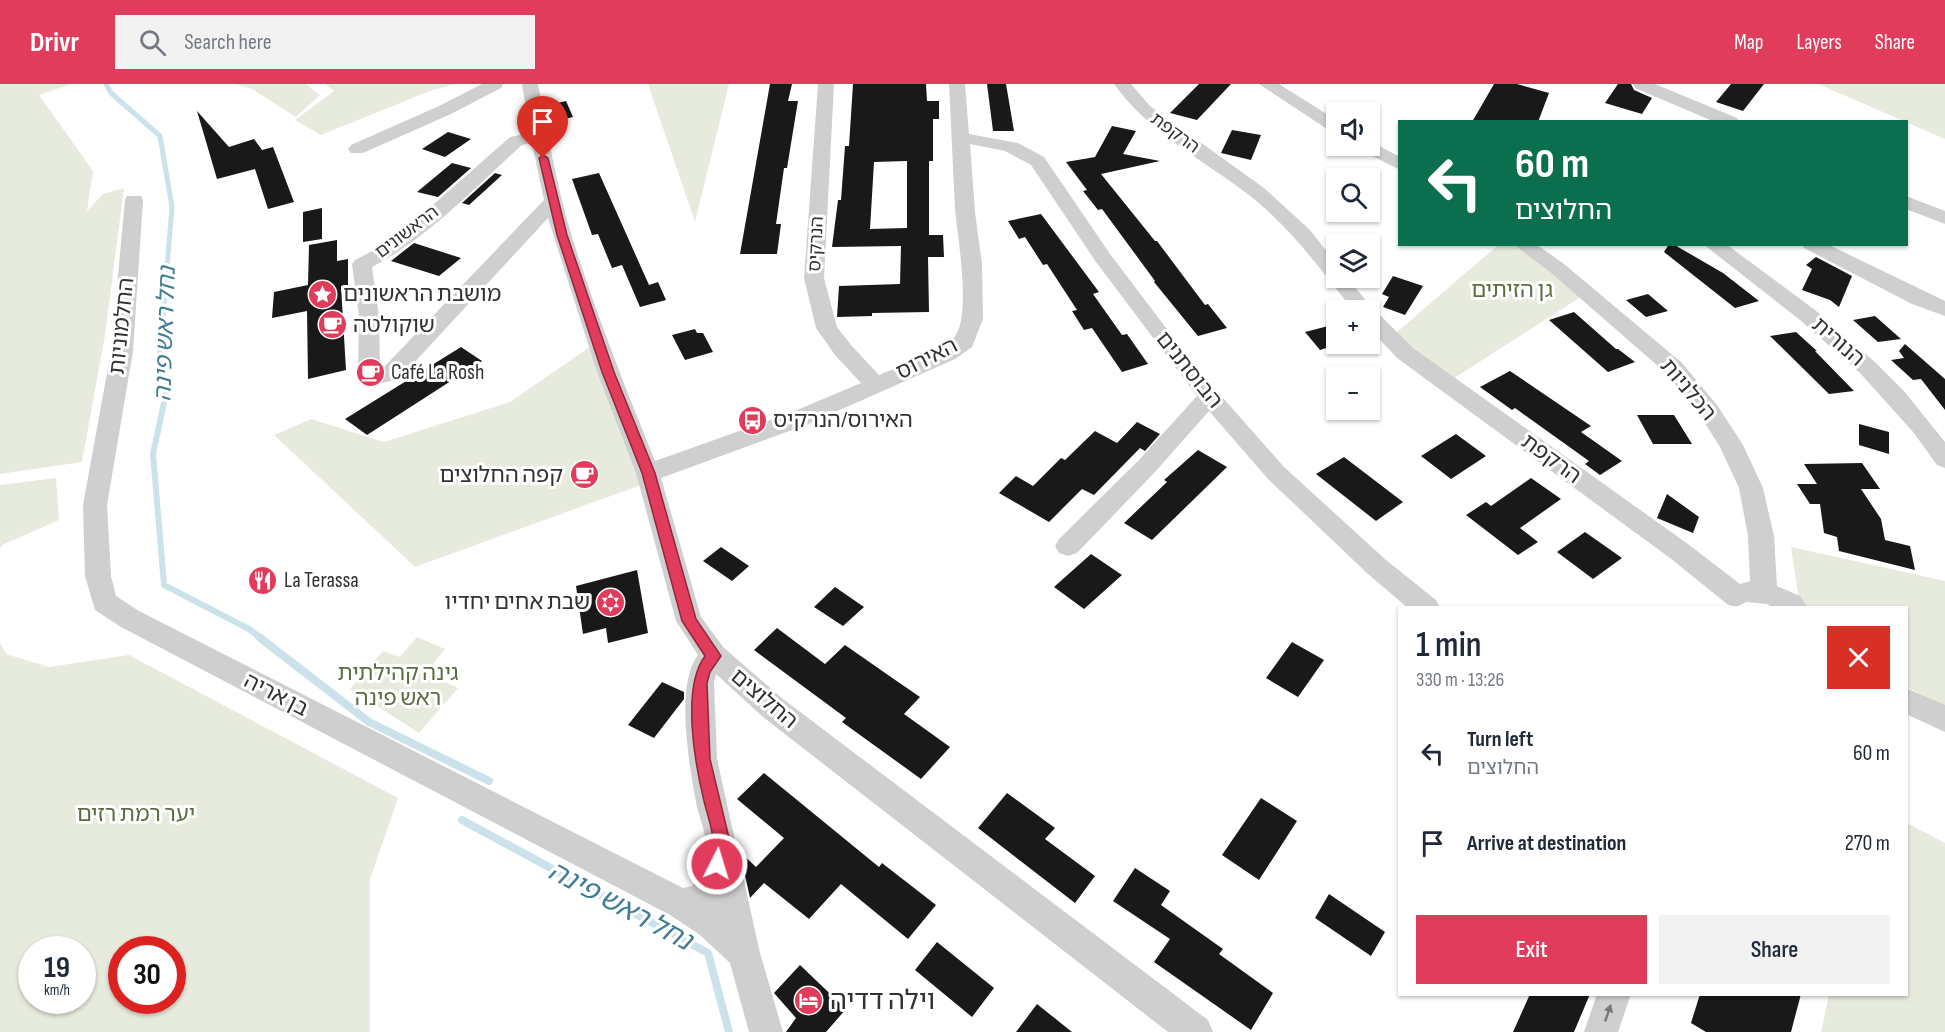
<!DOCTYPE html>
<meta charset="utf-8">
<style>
:root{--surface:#fff;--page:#f2f2f3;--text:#1f2937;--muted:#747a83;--accent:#e13c5b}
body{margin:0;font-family:"Sofia Sans Condensed","Noto Sans Hebrew",sans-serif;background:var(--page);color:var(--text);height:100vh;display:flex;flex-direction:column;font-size:22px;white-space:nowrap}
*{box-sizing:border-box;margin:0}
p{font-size:20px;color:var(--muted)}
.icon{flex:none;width:33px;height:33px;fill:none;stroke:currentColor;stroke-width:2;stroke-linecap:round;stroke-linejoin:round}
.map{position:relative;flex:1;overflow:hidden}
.details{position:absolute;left:1398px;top:522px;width:510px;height:390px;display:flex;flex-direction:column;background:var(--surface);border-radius:0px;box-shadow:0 2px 4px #0004}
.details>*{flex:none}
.hud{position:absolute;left:1398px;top:36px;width:510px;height:126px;border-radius:0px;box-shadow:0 2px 4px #0004;background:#0b6e4f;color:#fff;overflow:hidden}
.buttons{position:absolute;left:1326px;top:18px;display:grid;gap:12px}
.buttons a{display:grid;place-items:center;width:54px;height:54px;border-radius:0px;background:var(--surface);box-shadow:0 2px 4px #0004;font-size:30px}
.speed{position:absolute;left:18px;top:852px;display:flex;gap:12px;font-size:30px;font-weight:700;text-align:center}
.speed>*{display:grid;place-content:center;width:78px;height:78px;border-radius:50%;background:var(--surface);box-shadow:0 2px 4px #0004;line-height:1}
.speed small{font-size:15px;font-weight:400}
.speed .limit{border:9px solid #d22;background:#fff;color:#111}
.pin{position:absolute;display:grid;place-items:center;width:51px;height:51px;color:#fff;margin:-62px -26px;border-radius:50% 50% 50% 0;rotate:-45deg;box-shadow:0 0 6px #0007}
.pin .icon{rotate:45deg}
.me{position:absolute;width:66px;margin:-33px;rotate:5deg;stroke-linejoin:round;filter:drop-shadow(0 0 4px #0008)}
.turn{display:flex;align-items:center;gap:21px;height:126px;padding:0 18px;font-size:27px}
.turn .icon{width:78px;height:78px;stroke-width:2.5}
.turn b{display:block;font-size:42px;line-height:51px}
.round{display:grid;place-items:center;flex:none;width:63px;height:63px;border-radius:0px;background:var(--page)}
.summary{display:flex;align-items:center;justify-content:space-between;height:102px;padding:0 18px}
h1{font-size:36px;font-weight:600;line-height:45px}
.action{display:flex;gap:12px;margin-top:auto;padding:12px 18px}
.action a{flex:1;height:69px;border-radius:0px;background:var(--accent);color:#fff;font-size:24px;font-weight:600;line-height:69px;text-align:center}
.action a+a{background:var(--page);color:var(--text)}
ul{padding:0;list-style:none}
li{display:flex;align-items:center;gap:18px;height:90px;padding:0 18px}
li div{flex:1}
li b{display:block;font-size:22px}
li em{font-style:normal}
header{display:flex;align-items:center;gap:36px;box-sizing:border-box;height:84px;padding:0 30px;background:var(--accent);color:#fff}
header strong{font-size:28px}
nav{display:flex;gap:33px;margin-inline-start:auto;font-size:21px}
.search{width:420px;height:54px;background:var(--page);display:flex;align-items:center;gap:15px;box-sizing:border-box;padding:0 21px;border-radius:0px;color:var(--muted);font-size:22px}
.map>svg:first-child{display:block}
.green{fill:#e7ebde;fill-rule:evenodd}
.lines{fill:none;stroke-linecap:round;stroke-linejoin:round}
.stream-far2{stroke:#cce2eb;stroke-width:5}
.stream-far1{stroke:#cce2eb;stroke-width:6}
.stream{stroke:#cce2eb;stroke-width:8}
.building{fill:#191919;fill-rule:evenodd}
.minor{fill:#cfcfcf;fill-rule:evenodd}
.oneway{fill:#797979}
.route{fill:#e13c5b;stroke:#92273b;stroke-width:1.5}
.labels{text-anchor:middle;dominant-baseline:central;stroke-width:6;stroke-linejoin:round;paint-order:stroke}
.far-street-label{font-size:18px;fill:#323232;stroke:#fff}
.park-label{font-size:22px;fill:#5a6e40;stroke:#fff}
.poi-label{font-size:22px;fill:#323232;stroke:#fff;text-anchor:start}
.street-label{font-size:22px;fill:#323232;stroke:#fff}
.water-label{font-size:24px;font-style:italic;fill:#417d94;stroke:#fff}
.near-poi-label{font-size:27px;fill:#323232;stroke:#fff;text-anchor:start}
.near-water-label{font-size:28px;font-style:italic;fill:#417d94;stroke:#fff}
</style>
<header>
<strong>Drivr</strong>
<div class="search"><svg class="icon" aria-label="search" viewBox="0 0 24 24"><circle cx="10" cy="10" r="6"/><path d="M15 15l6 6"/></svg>Search here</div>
<nav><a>Map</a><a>Layers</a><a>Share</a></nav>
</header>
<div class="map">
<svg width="1945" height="948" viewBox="0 0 1945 948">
<rect width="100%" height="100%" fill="#fff"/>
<path class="green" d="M0 0H71L39 11 93 87 87 127 103 110 124 104 105 251 82 378 0 390Z
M236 0H306L320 11 296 33 252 5Z
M325 0H455L430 7 321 51 295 36 334 7Z
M648 0H729L695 138Z
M1818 0H1945V55Z
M1498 161H1522L1587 209 1445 300 1389 255Z
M591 262 641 401 415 483 274 351 311 335 384 358 510 318Z
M56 394 59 436 2 461 0 465V401Z
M1791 463 1945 497V623L1907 603 1906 524 1807 523 1799 516Z
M417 553 445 565 426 589 458 604 419 649 350 605 383 567 400 573Z
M0 559 6 570 49 583 129 571 398 714 370 795V948H0ZM32 866H82V916H32ZM122 866H172V916H122Z
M1907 739 1945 759V948H1821L1829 911 1906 910Z"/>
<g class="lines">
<path class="stream-far2" d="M106 0 111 9 160 52 172 123 162 244"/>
<path class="stream-far1" d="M162 243 160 272 167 305 153 370 164 501 249 545 261 554"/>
<path class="stream" d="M259 553 369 638 489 697
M462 736 708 869 729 948"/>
</g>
<path class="building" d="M770 0H792L788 17H798L787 84H784L776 140H781L777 170H740Z
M853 0H926L927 17H939V35H933V77H929V151H943L944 173H928L929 228 872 229V232L837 233 839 202 900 200 901 162 832 163 838 116H841L845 62H849ZM907 77V144L870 145 874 78Z
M987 0H1006L1014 47H993Z
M1199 0H1231L1197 36 1170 29Z
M1494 0H1517L1549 9 1538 38H1472Z
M1618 0H1631L1634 6 1652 14 1642 30 1605 19Z
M1731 0H1764L1743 27 1716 18Z
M566 17 573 33 548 39 545 22Z
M197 27 229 63 254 55 262 66 273 63 294 118 268 125 255 85 217 95Z
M1112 42 1136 47 1123 70 1160 77 1101 90 1155 157H1157L1205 221 1208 220 1227 244 1198 252 1154 198 1155 197 1102 125 1098 126 1083 107 1087 106 1066 78 1095 73Z
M1232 46 1261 51 1251 76 1221 69Z
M448 48 471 55 445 73 422 65Z
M452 79 471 84 438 113 417 108Z
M495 89 502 91 469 121 462 119Z
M599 89 649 201 658 198 666 216 640 223 622 181 612 184 598 150 592 151 572 95Z
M322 124V155L303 158V128Z
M1041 130 1099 208 1093 210 1122 251 1127 250 1148 280 1122 288 1092 244 1084 246 1072 227 1077 226 1047 180 1043 181 1025 153 1019 155 1008 137Z
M337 156V177L348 175V201L341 202 346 286 308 295 307 227 272 234 274 208 308 201 309 161Z
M414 159 461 174 439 192 391 177Z
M1669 160H1673L1723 189 1759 217 1735 224 1664 168Z
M1816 173 1852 192 1839 223 1830 216 1802 206 1812 185 1806 181Z
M1393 192 1423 202 1405 231 1383 223 1389 213 1382 210Z
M1648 210 1668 227 1646 233 1626 216Z
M1574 228 1616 265H1618L1635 278 1608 288 1549 236Z
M1875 232 1901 255 1878 258 1853 236Z
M1336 240V261L1320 266 1305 248Z
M695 245 697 249H703L713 268 685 276 672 251Z
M1796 248 1817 267H1815L1854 307 1829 310 1770 252Z
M1905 260 1945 295V326L1921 295 1913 296 1891 276 1904 274 1899 267Z
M461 263 482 277 367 351 345 335Z
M1510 287 1591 342 1581 348 1622 377 1600 391 1585 380 1589 377 1515 324 1512 326 1480 303Z
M1637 331H1674L1692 360H1653Z
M1137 338 1160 350 1145 367 1140 364 1094 411 1082 405 1049 438 999 409 1016 392 1033 402 1061 374 1065 376 1095 347 1117 359Z
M1859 340 1889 348V370L1859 361Z
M1456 350 1486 372 1451 395 1421 372Z
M1198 366 1227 383 1152 456 1124 439 1167 398 1164 396Z
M1344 373 1403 418 1376 437 1316 390Z
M1862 379 1880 405H1861L1881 435 1885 456 1910 462 1915 486 1839 467 1837 453 1824 449 1820 420H1810L1797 400H1817L1804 380Z
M1531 394 1561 415 1520 444 1538 458 1518 471 1466 431 1486 418 1491 422Z
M1667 410 1699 433 1693 449 1657 434Z
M1585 448 1622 474 1593 495 1557 468Z
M721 463 749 482 732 497 703 477Z
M1091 470 1122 491 1084 525 1054 503Z
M637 486 648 549 608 559 606 544 583 550 576 502Z
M835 503 864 523 843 542 814 523Z
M777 544 825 580 845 561 888 591 920 613 904 630 950 663 921 695 842 638 846 634 754 566Z
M1292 558 1324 576 1298 613 1266 594Z
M662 598 684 608V615L654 654 628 641Z
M764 689 879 783 882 779 936 821 908 855 841 800 809 835 764 799 750 814 740 768 756 783 784 754 737 715Z
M1007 709 1055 744 1045 755 1095 792 1075 819 978 744Z
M1261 714 1297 737 1259 796 1222 771Z
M1135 784 1170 807 1161 821 1223 865 1219 870 1273 909 1251 946 1154 878 1170 855 1113 817Z
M1329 810 1385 848 1371 872 1315 834Z
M937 858 994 904 972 933 915 886Z
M800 881 846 925 826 948H786L796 934 774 909Z
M1530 910H1590L1574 948H1513Z
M1700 910H1801L1791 948H1706L1691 939Z
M1037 920 1072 948H1016Z"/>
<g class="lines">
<path class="minor" d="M482 0H503L501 4 451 30 363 69H351L348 65 351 61 439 22Z
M522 0H538C548 51 557 103 572 153 596 229 625 303 655 377L790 329 861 299 835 271 816 244 804 194 818 0H834L824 194 837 243 851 261 879 291C899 282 939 271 953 255 973 234 957 152 955 124 953 83 951 41 949 0H965L969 50 1018 59 1044 73 1110 170 1195 282 1284 383 1386 476 1436 516 1440 524H1408L1368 490 1268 395 1209 327 1155 388 1077 469 1068 472 1059 469 1055 462 1059 455 1139 376 1197 312 1096 178 1031 81 1005 67 970 60 975 128 982 180 983 235 972 263 955 275 806 341 661 394 701 533 724 564 783 615 1208 936 1213 948H1168L763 633 716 590 714 599 717 675 760 869 783 948H749L730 879 700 851 670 831 121 543 95 526 85 492 83 421 111 267 125 116 127 112H141L143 116 133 267 107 421 111 492 116 512 139 527 683 804 692 802C699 792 704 776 706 764 707 752 700 735 697 723 690 686 674 602 698 571L676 537 636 389 597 288 548 134 400 294 369 303 361 300 358 295 359 232 352 180 355 176 382 162 434 120 510 53 530 49ZM532 59 544 116 384 283 380 285 379 232 372 183C429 153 475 103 522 61Z
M1114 0H1131L1150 22 1264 104 1310 146 1336 179V194H1348L1374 227 1377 228 1413 264 1688 460 1740 500 1750 497 1748 452 1739 404 1720 363 1701 333 1666 289 1550 188 1513 160H1536L1564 180 1682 279 1717 321 1743 361 1763 404 1774 452 1777 502 1800 512 1808 524H1775L1767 520 1746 518 1736 523 1727 520 1670 474 1397 274 1370 245V226H1353C1321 186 1290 143 1249 111 1203 76 1147 47 1114 0Z
M1259 0H1279L1336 36V48L1330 47Z
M1633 0H1655L1737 34 1739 38H1715L1635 4Z
M1370 57 1400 73V86L1361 66 1358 62H1370Z
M1906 112 1945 127V140L1906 125Z
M1703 160H1726L1815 226 1876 279 1904 307 1945 358V384L1937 381 1914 349 1860 289 1800 236Z
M1802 160H1827L1945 217V232L1912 220 1804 164Z
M1906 604 1945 621V648L1906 630Z
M1597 910H1631L1618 948H1584Z"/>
</g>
<defs><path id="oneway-solid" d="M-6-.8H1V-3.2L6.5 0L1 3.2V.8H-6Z" transform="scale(1.5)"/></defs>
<use class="oneway" href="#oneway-solid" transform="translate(1608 929) rotate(-71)"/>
<path class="route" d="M543 71 548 74 567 151 614 288 655 389 696 535 721 572 710 588 707 599 710 675 730 758 723 785 717 788 711 785C707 776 713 768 713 758 713 745 707 730 704 717 695 680 681 604 705 572L682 537 642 389 602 288 557 151 539 74Z"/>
<defs>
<symbol id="sight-disc" viewBox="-11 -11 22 22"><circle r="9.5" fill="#e13c5b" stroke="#fff"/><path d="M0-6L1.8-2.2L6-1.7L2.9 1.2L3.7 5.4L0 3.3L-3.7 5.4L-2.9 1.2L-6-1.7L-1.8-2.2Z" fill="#fff"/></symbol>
<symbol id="cafe-disc" viewBox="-11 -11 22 22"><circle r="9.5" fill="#e13c5b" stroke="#fff"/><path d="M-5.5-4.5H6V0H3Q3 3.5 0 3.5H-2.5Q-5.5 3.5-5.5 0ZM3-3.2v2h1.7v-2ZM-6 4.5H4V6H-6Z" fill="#fff"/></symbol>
<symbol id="bus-disc" viewBox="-11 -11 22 22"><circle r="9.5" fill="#e13c5b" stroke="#fff"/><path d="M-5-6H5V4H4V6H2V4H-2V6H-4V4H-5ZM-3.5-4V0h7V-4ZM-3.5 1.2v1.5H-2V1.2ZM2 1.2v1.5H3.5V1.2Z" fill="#fff"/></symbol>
<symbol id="restaurant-disc" viewBox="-11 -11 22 22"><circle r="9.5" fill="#e13c5b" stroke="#fff"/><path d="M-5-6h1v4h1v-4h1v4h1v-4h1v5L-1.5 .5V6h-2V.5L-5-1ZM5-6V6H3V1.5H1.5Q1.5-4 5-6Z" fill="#fff"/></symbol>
<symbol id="synagogue-disc" viewBox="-11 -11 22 22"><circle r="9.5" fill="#e13c5b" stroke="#fff"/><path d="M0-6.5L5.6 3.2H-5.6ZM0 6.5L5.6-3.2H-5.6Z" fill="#fff"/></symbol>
<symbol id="hotel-disc" viewBox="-11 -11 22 22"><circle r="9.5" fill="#e13c5b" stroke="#fff"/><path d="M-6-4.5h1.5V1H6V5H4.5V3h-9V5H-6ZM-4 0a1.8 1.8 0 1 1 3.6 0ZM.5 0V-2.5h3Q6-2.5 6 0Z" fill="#fff"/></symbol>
</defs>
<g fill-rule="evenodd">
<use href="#sight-disc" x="306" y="194" width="33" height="33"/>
<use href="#cafe-disc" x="316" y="224" width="33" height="33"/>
<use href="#cafe-disc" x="354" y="272" width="33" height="33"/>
<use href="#bus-disc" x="736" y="320" width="33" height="33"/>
<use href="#cafe-disc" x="568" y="374" width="33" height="33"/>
<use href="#restaurant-disc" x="246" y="480" width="33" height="33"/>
<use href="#synagogue-disc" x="594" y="502" width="33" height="33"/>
<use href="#hotel-disc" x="792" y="900" width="33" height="33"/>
</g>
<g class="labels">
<g class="far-street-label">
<text transform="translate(1175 49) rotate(36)">הרקפת</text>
<text transform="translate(407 148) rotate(-37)">הראשונים</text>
<text transform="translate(816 160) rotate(-87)">הנרקיס</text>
</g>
<g class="park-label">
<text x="1512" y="206">גן הזיתים</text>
<text x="398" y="589">גינה קהילתית<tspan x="398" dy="25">ראש פינה</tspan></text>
<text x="136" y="730">יער רמת רזים</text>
</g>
<g class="poi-label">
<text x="343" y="210">מושבת הראשונים</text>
<text x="353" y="241">שוקולטה</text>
<text x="391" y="288">Café La Rosh</text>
<text x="773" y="336">האירוס/הנרקיס</text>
<text x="563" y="391" text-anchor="end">קפה החלוצים</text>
<text x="284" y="496">La Terassa</text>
<text x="590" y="518" text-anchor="end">שבת אחים יחדיו</text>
</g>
<g class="street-label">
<text transform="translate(122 242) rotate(-84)">החלמוניות</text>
<text transform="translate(1838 258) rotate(41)">הנורית</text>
<text transform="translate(927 275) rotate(-27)">האירוס</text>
<text transform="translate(1189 286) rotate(51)">הבוסתנים</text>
<text transform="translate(1688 306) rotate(50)">הכלניות</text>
<text transform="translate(1551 375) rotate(36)">הרקפת</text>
<text transform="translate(276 611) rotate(27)">בן אריה</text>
<text transform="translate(764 615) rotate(40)">החלוצים</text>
</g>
<g class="water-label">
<text transform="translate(165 250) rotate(-88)">נחל ראש פינה</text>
</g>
<g class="near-poi-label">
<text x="830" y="917">וילה דדיה</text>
</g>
<g class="near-water-label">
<text transform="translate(620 822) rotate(28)">נחל ראש פינה</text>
</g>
</g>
</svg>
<div class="buttons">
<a><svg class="icon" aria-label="sound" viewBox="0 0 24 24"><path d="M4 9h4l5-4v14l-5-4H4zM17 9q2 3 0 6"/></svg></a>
<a><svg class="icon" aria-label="search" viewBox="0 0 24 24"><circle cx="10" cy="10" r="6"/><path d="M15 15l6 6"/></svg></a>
<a><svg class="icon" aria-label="layers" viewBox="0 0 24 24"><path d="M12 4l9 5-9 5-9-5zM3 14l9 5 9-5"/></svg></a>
<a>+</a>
<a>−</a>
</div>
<div class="speed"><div>19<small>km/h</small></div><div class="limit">30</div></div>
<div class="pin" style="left:543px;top:74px;background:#d93025"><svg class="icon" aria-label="arrive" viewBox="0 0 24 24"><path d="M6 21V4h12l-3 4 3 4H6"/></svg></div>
<svg class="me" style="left:717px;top:780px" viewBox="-20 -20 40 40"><circle r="17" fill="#e13c5b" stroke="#fff" stroke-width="3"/><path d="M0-11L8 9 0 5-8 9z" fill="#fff"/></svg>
<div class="hud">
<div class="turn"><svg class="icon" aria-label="left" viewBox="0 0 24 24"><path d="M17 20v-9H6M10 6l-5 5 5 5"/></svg><div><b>60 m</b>החלוצים</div></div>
</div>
<section class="details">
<div class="summary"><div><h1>1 min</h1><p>330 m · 13:26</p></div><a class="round" style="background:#d93025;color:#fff"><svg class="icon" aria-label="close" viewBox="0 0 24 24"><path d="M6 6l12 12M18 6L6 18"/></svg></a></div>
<ul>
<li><svg class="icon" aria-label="left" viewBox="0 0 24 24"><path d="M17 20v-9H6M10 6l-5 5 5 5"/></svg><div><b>Turn left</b><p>החלוצים</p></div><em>60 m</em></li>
<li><svg class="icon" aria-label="arrive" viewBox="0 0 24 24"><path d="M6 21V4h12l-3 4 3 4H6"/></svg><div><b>Arrive at destination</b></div><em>270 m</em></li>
</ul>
<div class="action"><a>Exit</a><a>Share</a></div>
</section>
</div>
